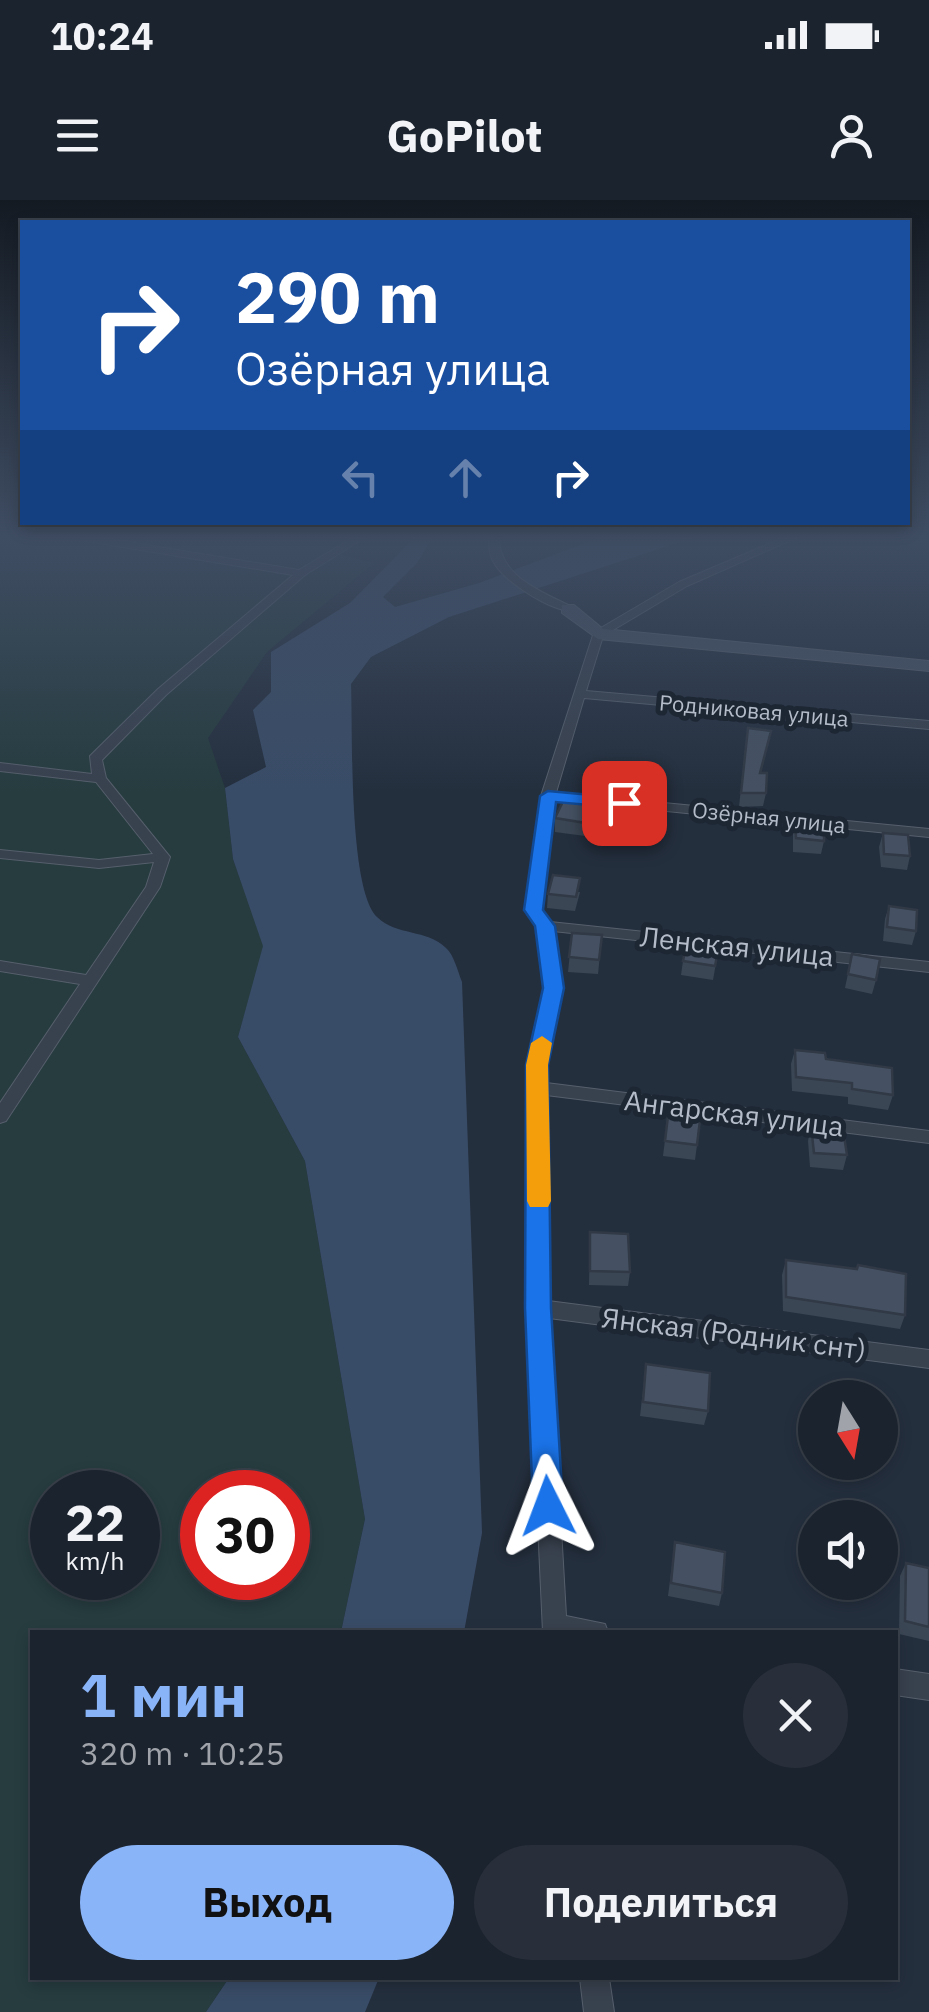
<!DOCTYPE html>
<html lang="ru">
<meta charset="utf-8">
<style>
:root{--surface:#1b232e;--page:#282f3a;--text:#f1f3f6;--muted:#a0a4aa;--line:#39404a;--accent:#8ab4f8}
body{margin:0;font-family:"IBM Plex Sans",sans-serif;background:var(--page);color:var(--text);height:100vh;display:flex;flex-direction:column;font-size:38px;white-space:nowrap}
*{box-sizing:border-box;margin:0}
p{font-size:32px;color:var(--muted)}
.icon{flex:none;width:55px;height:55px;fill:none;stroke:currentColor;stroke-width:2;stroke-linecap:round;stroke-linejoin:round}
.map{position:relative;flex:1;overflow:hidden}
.details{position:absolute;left:30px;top:1430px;width:868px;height:350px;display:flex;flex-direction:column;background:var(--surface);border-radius:0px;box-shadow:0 5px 15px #0003,0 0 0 2px var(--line)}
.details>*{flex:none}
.top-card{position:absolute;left:20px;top:20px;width:890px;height:305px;border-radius:0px;box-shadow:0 5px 15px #0003,0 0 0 2px var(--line);background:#1a4fa0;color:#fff;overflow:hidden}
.needle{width:65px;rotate:169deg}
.fabs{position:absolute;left:798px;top:1180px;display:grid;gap:20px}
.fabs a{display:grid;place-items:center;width:100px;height:100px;border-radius:50%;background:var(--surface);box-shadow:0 5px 15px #0003,0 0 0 2px var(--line);font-size:50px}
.speed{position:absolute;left:30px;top:1270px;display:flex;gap:20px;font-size:50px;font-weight:700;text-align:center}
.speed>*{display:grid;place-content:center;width:130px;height:130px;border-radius:50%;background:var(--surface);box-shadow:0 5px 15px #0003,0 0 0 2px var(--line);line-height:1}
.speed small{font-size:25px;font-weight:400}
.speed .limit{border:15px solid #d22;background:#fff;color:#111}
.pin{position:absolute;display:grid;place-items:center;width:85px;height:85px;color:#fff;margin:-42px;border-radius:20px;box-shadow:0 5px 15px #0006}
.me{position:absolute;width:110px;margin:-55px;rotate:357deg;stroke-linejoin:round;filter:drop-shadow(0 0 8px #0008)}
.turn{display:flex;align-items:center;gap:35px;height:210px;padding:0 50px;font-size:45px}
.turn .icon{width:130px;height:130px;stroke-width:2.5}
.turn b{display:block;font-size:70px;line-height:85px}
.lanes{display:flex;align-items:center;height:95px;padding:0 50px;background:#0003;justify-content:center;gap:50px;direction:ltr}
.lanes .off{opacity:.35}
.round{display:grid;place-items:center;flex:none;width:105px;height:105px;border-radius:52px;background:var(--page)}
.head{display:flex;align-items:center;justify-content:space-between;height:170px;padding:0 50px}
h1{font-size:60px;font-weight:800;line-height:75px;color:var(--accent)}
.button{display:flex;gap:20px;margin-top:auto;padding:20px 50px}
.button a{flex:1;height:115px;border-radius:60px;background:var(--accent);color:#111;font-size:40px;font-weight:800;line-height:115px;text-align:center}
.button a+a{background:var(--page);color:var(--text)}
.status{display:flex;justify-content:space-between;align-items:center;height:70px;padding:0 50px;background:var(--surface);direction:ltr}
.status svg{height:28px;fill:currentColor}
header{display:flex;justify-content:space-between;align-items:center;height:130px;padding:0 50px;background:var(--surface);font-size:45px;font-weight:800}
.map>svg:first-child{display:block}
.green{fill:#263c3f;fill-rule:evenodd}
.water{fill:#394c67}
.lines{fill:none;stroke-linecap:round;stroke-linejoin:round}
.street-casing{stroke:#565f6c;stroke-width:2}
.secondary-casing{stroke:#565f6c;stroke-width:2}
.street{fill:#38414e;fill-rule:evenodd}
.secondary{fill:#465061;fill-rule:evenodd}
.wall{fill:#3b4654}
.shaded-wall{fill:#303945}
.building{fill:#455162;stroke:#303945;stroke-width:2.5}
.route{fill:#1a73e8;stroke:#114b97;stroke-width:2.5}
.slow{fill:#f59e0b}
.labels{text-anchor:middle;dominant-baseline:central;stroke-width:10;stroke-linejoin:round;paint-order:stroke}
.far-street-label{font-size:22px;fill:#b4bcc9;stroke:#1d2633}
.street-label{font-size:28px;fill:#b4bcc9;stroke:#1d2633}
</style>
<div class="status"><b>10:24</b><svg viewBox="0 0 49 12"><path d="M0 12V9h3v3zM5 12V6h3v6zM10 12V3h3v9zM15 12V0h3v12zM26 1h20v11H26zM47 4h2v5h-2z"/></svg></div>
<header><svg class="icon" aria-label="menu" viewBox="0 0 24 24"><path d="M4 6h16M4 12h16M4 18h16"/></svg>GoPilot<svg class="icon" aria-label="person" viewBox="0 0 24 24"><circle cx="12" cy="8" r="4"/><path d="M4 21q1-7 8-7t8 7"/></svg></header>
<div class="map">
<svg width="929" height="1812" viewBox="0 0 929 1812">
<rect width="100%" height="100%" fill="#242f3e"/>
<path class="green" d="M0 337H339L328 351 374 363 267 452 208 538 225 588 233 659 264 746 238 837 305 961 365 1319 341 1432H32V1778H229L206 1812H0ZM52 1292H138V1378H52ZM202 1292H288V1378H202Z"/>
<path class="water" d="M415 337H433L417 363 383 397 395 407 479 383 601 337H696L449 417 371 457 351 484C353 530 348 688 377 717 396 736 427 729 446 748 454 755 458 772 462 782L482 1333 464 1432H341L365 1319 305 961 238 837 263 746 233 659 225 588 266 567 253 510 271 492V452L350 403Z
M229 1778H379L365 1812H206Z"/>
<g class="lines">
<defs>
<path id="street" d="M82 337H98L299 370 354 337H366L305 375 166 495 102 560 106 578 170 657 160 687 6 921 0 923V903L80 784 0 771V761L86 775 146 687 154 662 99 668 0 658V650L99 660 153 654 96 582 0 571V563L92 574 90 556 158 489 293 375 86 341Z
M489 337H499C499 377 541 391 572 407V411C550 411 503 381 493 361 489 353 489 346 489 337Z
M785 337H798L687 386 603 436 586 491 929 521V529L584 498 555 596 541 710 550 722 929 762V772L553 731 562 788 545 865 546 883 929 931V943L546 895 548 1101 929 1150V1168L549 1118 566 1416 605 1424 608 1432H543L528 1108 529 865 546 788 537 726 527 710 541 596 594 432 679 382Z
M571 594 929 629V637L566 601V595Z
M895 1469 929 1474V1500L895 1495Z
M580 1778H609L614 1812H584Z"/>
<path id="secondary" d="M562 405H574L603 429 929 461V471L598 439 562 413Z"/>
</defs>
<use href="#street" class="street-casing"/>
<use href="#secondary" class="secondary-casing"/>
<use href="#street" class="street"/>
<use href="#secondary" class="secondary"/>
</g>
<path class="wall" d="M771 531 761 573 766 593 763 606 739 607 746 541Z
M594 612 585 636 555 632V618Z
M795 618 824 641 821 654 793 652V632Z
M883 633 910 656 907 670 881 667 879 647Z
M580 692 575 711 547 708 548 694Z
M889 706 916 731 912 745 883 741 885 719Z
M572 733 602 735 598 774 568 772Z
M719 746 713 780 681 775 683 761Z
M852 754 876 780 872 794 845 788Z
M795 850 826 859 893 895 888 910 848 904V897L792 891 791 864Z
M668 916 697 945 695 960 663 956Z
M811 926 847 955 843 970 810 967 808 941Z
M590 1032 630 1072 628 1086 589 1085Z
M786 1060 856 1069 858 1065 905 1115 900 1129 783 1111 782 1075Z
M646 1164 708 1211 704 1225 640 1216Z
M675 1342 722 1393 719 1406 668 1396Z
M906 1363 929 1368V1441L899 1434 900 1376Z"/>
<path class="shaded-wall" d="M595 599 594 612 585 636 586 623Z"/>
<path class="building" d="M748 528 771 531 760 573H767L766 593H741Z
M566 595 595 599 586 623 555 618Z
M795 618 824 621V641L796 638Z
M883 633 908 635 910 656 884 654Z
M553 675 580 678 576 697 548 694Z
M889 706 917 710 916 731 887 727Z
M572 733 602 735 599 760 569 757Z
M687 741 719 746 715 766 683 761Z
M852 754 880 759 876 780 848 774Z
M795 850 825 853 826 859 892 868 893 895 852 889V883L796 877Z
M668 916 700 920 697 945 665 941Z
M811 926 843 929 847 955 814 953Z
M590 1032 628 1034 630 1072 590 1071Z
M786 1060 857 1069 858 1065 906 1074 905 1115 786 1097Z
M646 1164 710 1173 708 1211 643 1202Z
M675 1342 725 1352 722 1393 671 1383Z
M906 1363 929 1368V1427L905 1421Z"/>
<linearGradient id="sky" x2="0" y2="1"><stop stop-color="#141a22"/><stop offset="0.57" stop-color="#3f4d63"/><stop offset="1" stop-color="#3f4d63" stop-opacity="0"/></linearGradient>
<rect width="929" height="591" fill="url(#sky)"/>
<path class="route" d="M548 591 624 598 633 603 624 608 556 602 543 710 555 726 564 788 548 865 551 1108 563 1306 559 1316 548 1320 538 1316 533 1306 525 1108 526 865 543 788 535 726 524 710 540 596Z"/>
<path class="slow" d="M542 836 552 843 548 865 551 1001 548 1007H530L527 1001 526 865 531 843Z"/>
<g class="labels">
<g class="far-street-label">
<text transform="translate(754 510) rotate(5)">Родниковая улица</text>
<text transform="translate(769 617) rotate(6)">Озёрная улица</text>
</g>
<g class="street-label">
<text transform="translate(737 746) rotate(6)">Ленская улица</text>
<text transform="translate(734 913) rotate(7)">Ангарская улица</text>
<text transform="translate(734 1133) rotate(7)">Янская (Родник снт)</text>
</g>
</g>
</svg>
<div class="fabs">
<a><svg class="needle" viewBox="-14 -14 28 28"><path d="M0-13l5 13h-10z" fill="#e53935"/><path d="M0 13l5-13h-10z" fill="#a0a4aa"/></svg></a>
<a><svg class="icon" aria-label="sound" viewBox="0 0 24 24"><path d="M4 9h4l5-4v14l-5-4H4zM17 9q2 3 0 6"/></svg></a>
</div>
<div class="speed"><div>22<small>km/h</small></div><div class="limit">30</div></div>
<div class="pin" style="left:624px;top:603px;background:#d93025"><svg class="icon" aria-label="arrive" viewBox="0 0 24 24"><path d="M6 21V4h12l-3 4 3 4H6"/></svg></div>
<svg class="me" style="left:548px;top:1306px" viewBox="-20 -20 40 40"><path d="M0-17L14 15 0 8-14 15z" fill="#1a73e8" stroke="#fff" stroke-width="4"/></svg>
<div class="top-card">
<div class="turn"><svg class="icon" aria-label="right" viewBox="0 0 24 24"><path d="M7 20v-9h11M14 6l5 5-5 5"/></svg><div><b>290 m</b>Озёрная улица</div></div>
<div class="lanes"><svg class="icon off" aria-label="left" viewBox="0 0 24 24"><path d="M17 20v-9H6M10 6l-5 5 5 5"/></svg><svg class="icon off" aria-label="ahead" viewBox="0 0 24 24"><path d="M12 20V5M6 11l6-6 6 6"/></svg><svg class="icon" aria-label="right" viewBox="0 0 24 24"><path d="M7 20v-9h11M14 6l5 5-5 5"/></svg></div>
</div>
<section class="details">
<div class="head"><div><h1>1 мин</h1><p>320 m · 10:25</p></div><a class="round"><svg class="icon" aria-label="close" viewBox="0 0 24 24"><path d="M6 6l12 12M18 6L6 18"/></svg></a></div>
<div class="button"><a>Выход</a><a>Поделиться</a></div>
</section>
</div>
